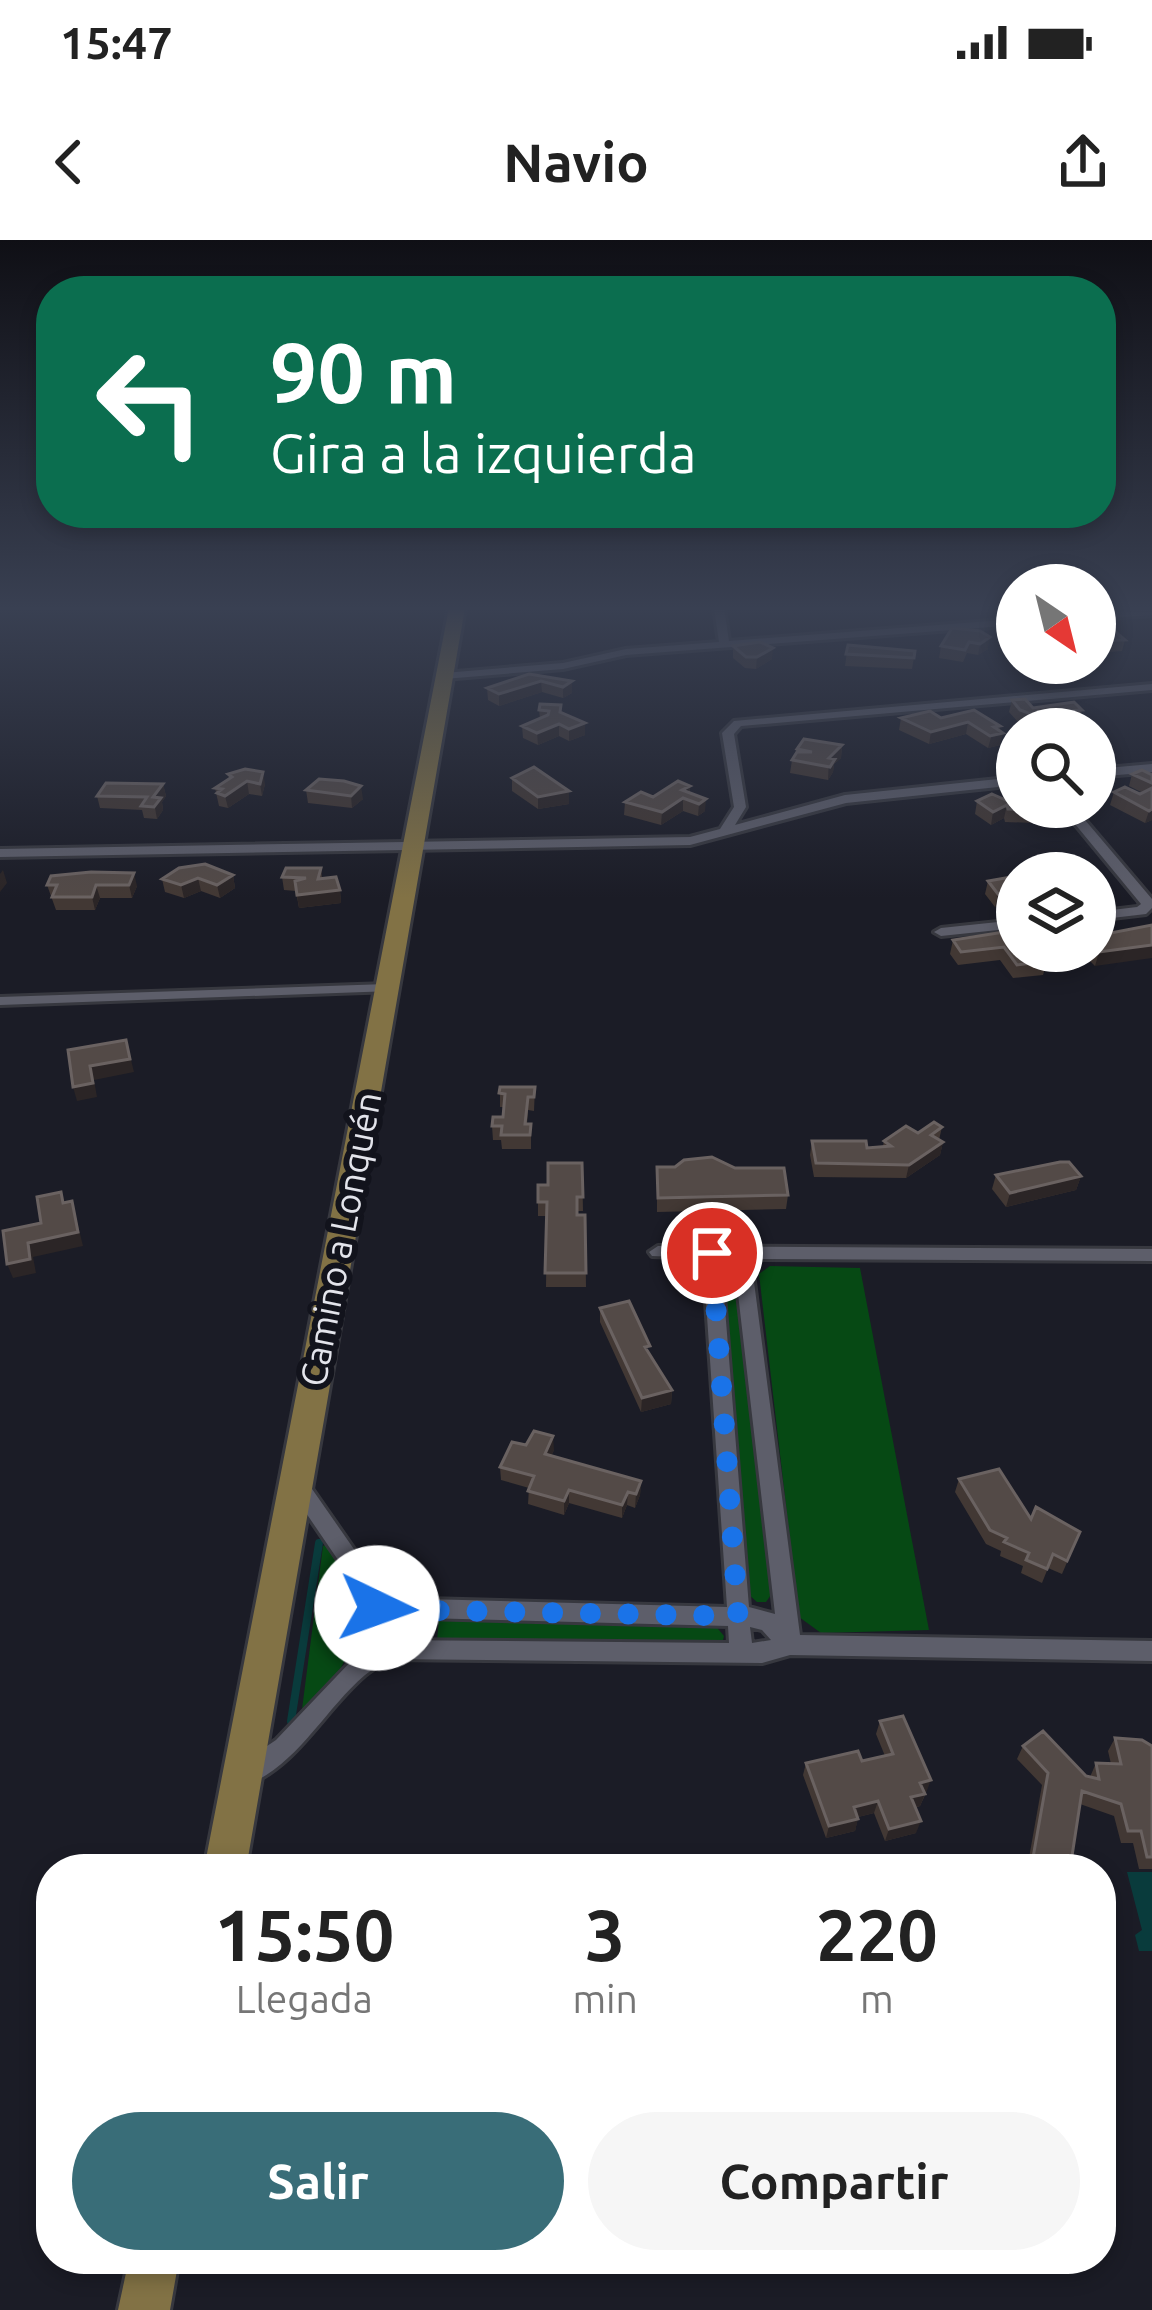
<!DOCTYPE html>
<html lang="es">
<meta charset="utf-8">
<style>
:root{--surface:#fff;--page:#f6f6f6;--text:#222;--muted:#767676;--accent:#396d78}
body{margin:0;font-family:Ubuntu,sans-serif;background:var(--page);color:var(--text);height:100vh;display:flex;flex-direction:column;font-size:45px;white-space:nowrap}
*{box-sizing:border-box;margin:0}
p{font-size:39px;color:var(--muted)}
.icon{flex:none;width:66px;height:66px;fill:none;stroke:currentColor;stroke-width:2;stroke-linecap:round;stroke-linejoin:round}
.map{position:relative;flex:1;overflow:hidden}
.panel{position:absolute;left:36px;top:1614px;width:1080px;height:420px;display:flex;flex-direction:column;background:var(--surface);border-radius:48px;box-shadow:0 6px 18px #0003}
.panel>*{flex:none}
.banner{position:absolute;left:36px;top:36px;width:1080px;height:252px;border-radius:48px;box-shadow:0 6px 18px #0003;background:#0b6e4f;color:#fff;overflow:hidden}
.needle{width:78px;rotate:145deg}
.fabs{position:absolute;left:996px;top:324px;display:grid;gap:24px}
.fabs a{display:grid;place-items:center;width:120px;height:120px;border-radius:50%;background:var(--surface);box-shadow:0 6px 18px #0003;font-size:60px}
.pin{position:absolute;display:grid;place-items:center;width:102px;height:102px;color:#fff;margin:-51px;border:6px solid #fff;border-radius:50%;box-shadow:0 3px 12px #0007}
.me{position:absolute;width:132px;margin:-66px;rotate:93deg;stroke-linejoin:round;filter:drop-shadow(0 0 9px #0008)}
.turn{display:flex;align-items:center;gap:42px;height:252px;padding:0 36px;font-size:54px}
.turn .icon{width:156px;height:156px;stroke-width:2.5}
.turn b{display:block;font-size:84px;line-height:102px}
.eta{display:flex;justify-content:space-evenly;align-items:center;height:204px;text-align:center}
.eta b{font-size:72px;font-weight:700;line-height:84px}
.cta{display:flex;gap:24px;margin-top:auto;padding:24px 36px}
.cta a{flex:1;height:138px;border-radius:72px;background:var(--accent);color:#fff;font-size:48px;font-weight:700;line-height:138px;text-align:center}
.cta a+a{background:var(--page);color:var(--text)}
.status{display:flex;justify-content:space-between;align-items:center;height:84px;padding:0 60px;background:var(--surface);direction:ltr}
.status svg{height:33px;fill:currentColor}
header{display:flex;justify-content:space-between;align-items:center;height:156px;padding:0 36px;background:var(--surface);font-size:54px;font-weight:700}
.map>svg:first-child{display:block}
.green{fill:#064914}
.water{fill:#093b3c}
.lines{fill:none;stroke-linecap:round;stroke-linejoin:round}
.stream{stroke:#093b3c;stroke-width:8}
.street-casing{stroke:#37383f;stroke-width:6}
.primary-casing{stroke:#37383f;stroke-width:6}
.street{fill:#5d5e6a;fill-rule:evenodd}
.primary{fill:#827245;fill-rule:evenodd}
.wall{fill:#423834}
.shaded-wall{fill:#2b2526}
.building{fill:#534a47;stroke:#6a6261;stroke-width:3}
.route{stroke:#1a73e8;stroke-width:21;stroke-dasharray:0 37.8}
.labels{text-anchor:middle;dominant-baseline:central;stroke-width:12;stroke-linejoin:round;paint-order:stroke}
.street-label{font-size:36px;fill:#e3e4eb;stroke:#12131c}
</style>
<div class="status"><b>15:47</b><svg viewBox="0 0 49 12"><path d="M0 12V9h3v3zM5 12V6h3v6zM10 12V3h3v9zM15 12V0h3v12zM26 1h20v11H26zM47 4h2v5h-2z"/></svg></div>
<header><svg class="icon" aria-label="back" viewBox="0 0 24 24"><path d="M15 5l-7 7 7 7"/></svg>Navio<svg class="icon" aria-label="share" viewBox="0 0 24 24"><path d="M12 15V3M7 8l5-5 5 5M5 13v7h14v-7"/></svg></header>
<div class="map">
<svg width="1152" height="2070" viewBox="0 0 1152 2070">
<rect width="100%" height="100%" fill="#1b1c26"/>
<path class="green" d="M770 1026 860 1028 929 1390 821 1393 799 1377 759 1034Z
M730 1031 739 1034 773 1352 766 1362H757L747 1353 720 1036Z
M328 1304C337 1317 351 1337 355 1353 365 1393 333 1456 301 1477L323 1306Z
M439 1379 714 1384 724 1396 722 1404 437 1401Z"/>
<path class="water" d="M1127 1632H1152V1711H1139L1135 1695 1142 1690Z"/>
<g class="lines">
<path class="stream" d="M291 1481 319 1303"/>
<defs>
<path id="street" d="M714 368H724L729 401 1017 379V385L626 415 563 429 444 439 439 436 444 433 563 423 626 409 719 402Z
M1152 369V375L1095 379V373Z
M1152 444V450L741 486 734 494 746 567 735 585 845 555 1017 537V545L846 563 690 605 0 617V609L690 597 720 589 734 567 722 493 734 481Z
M1152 524V532L1095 537V529Z
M1061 567H1074L1152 659V668L1146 674 1095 680V672L1137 667 1141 664Z
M1017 680V688L941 696 934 692 941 688Z
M387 744 392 745V751L0 765V757Z
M658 1006 1152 1009V1021L751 1019 800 1395 1152 1401V1421L790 1415 762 1423 389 1419C382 1424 372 1429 365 1435 323 1471 298 1525 245 1546L236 1543 233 1535 236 1527 276 1500 356 1416 362 1405 364 1358 289 1248 286 1242 289 1236 296 1234 303 1236 388 1358 727 1367 703 1018 652 1016 649 1012ZM721 1019H734L775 1374 749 1367ZM385 1377 728 1386 729 1403 384 1400ZM750 1387 762 1390 771 1400 752 1403Z"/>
<path id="primary" d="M449 368H465L246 1629H204Z
M129 2019H179L170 2070H118Z"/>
</defs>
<use href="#street" class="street-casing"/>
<use href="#primary" class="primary-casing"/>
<use href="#street" class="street"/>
<use href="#primary" class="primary"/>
</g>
<path class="wall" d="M1095 386 1125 400 1122 411 1095 413Z
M952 388 988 409 978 415 967 413 963 422 939 418 941 406Z
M848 405 915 411 912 429 845 426Z
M733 406 772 419 756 429 745 428 733 418Z
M529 434 572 441V453L563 458 542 452 499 466 488 460 487 448Z
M1012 460 1033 468 1082 470 1079 482 1058 483 1057 486 1052 489H1036L1018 482 1009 472Z
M539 470 561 473 585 483V495L569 501 559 496 538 505 523 498 522 486 540 479Z
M901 478H941L1000 486V505L988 508 966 494 929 504 899 490Z
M842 505 841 518 834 524 833 532 828 540 790 533 792 520 797 509Z
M228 534 265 544 262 556 249 554 228 568 219 566 215 548 229 539Z
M1132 534 1152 535V580L1145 583 1110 565 1114 552 1143 553 1129 546Z
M512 538 569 564 538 569 512 551Z
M319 539 363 559 352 568 308 563 306 550Z
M163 544 166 556 162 562 163 570 157 579 144 578 142 570 100 568 97 556Z
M690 546V553L705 571 698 576 683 571 661 585 624 575 625 562 653 557Z
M977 561H1008L1039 570 1036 583 1005 582 1004 578 991 585 975 574Z
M321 628 322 638 340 650 341 663 299 668 296 651 284 650 282 637Z
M233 635 235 648 220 658 201 651 184 658 165 652 162 639Z
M51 636 137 646 132 658H100L95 670H56L47 645Z
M1017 636 995 667 985 654 988 641Z
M1152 685 1095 726 1080 711H1095V696Z
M1017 690 1047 721 1043 735 1013 738 1000 720 958 725 950 714 953 700Z
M500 847H535L534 871 528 870 527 884H531V909H502L501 900H493L492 886 503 877 504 867H500Z
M942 887 939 900 943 902 940 915 906 938 814 937 810 915 812 901 867 908 883 906 884 901Z
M582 923 583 971H577V975H585L586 1047H546L547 976H538V945H548Z
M657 927 788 955 786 969 657 972Z
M996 935 1081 936 1076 950 1006 967 992 949Z
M600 1068 649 1114 672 1150 671 1164 641 1172 600 1082Z
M554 1210 551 1216 641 1241 640 1255 635 1268 627 1265 622 1278 569 1263 564 1275 528 1264 529 1248 501 1240 500 1227Z
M959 1239 1031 1279 1080 1292 1062 1334 1048 1328 1042 1343 1021 1333 1023 1326 1000 1316 1001 1311 986 1304 955 1252Z
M434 1376 432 1395 403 1394 401 1387Z
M880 1481 926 1553 920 1566 915 1568 916 1593 885 1601 874 1573 858 1577 855 1591 826 1598 803 1535 806 1523 862 1521 885 1516 876 1494Z
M1115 1498 1152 1506V1629H1139L1133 1603H1121L1114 1576 1080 1564 1070 1629H1027L1042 1545 1017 1519 1023 1506 1090 1537 1096 1523 1111 1524 1108 1511Z"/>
<path class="shaded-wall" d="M990 397 988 409 978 415 980 404Z
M773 408 772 419 756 429 757 417Z
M541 441 542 452 499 466V454Z
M572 441V453L563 458V447Z
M1060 474 1057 486 1045 489 1047 480Z
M968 482 966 494 929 504 931 492Z
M585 483V495L569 501V489Z
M559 484V496L538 505 537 493Z
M1000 486 998 494 1003 493 1000 505 988 508 994 487Z
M842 505 841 518 834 524 833 532 828 540 829 518Z
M263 532 265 544 262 556 260 544Z
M247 541 249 554 228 568 225 556Z
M163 544 166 556 162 562 163 570 157 579 153 557Z
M361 546 363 559 352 568 351 556Z
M690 546 689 558H683V571L661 585 662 572 682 550Z
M569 551V564L538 569V557Z
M706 559 705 571 698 576 699 564Z
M1007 565 1004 578 991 585 993 572Z
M1152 569V580L1145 583 1149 571Z
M3 630 7 643 0 652V634Z
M134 633 137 646 132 658 129 645Z
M233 635 235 648 220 658 217 645Z
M198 638 201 651 184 658 181 645Z
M96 645 100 658 95 670 92 657Z
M340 650 341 663 299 668 297 655Z
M1017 650V663L995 667 998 654Z
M1152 705V718L1095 726 1099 712Z
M126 800 134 832 94 840 97 857 77 861 73 847 90 826Z
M943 902 940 915 906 938 909 925Z
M1081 936 1076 950 1006 967 1010 953Z
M72 961 83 1006 33 1017 36 1033 13 1038 7 1024Z
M672 1150 671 1164 641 1172 642 1158Z
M553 1196 554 1210 545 1228V1214Z
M641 1241 640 1255 635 1268 636 1254Z
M569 1250V1263L564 1275V1261Z
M628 1252 627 1265 622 1278V1265Z
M931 1540 926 1553 916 1555 920 1543Z
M925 1554 920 1566 906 1570 911 1557Z
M878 1561 874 1573 850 1579 854 1567Z
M858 1579 855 1591 826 1598 829 1586Z
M921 1581 916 1593 885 1601 889 1589Z"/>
<path class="building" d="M1095 386 1110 387 1125 400 1095 401Z
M952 388 980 391 990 397 980 404 969 402 965 410 941 406Z
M760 402 773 408 757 417H746L733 406Z
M848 405 915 411 914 418 846 414Z
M529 434 572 441 563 447 541 441 499 454 487 448Z
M1025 459 1033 468 1074 462 1082 470 1054 472 1060 474 1047 480 1020 470 1012 460Z
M540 464 561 465 560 472 585 483 569 489 559 484 537 493 522 486 548 475 549 471 539 470Z
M974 470 1000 486 994 487 1003 493 990 496 968 482 931 492 901 478 930 471 941 478Z
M804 499 842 505 829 518 835 519 830 527 792 520 797 512H812L797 509Z
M534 527 569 551 538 557 512 538Z
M245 529 263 532 260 544 247 541 225 556 217 553 222 549 215 548 232 537 228 534Z
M1142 530 1152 535V543L1132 534Z
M319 539 344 541 361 546 351 556 306 550Z
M678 541 690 546 682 550 706 559 699 564 683 558 662 572 625 562 641 552 653 557Z
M106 543 163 544 153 557 161 558 154 567 141 566 147 557 97 556Z
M1125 547 1140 554 1152 548V569L1149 571 1114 552Z
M992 554 1008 561H1017V567H1038L1039 570 1008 569 1007 565 993 572 977 561Z
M205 624 233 635 217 645 198 638 181 645 162 639 179 628Z
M1071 625 1086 629 1088 633H1033L1048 630 1046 626Z
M286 628H321L318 639 336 637 340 650 297 655 295 641 306 638 282 637Z
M91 632 134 633 129 645H96L92 657H52L57 645H47L51 636Z
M1017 636V650L998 654 988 641Z
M1152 685V705L1099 712 1095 708V696Z
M1017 690V711H1039L1047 721 1017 725 1004 707 961 712 953 700Z
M126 800 130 819 90 826 93 843 73 847 68 810Z
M500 847H535L534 857H528L525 884H531L530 895H501L502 886H492L493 877H503L505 854 499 853Z
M934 882 942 887 931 895 943 902 909 925 816 923 812 901H866L867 908 891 906 884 901 906 886 918 893Z
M712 917 735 928H784L788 955 658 958 657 927H675L684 920Z
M1060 922H1069L1081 936 1010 953 996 935Z
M548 923H582L583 957H577V975H585L586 1033H545L547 962H538V945H548Z
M61 952 63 963 72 961 78 992 28 1003 30 1019 7 1024 3 991 41 983 37 957Z
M629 1061 650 1106 645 1107 672 1150 642 1158 600 1068Z
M534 1191 553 1196 545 1214 641 1241 636 1254 628 1252 622 1265 569 1250 564 1261 528 1251 534 1236 500 1227 512 1202 526 1205Z
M999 1229 1031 1279 1036 1267 1080 1292 1067 1321 1053 1314 1047 1329 1026 1320 1029 1313 1004 1302 1007 1298 990 1290 959 1239Z
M404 1371 428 1372V1376H434L431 1389 401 1387Z
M903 1476 931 1540 920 1543 925 1554 911 1557 921 1581 889 1589 878 1561 854 1567 858 1579 829 1586 806 1523 858 1511 862 1521 893 1514 880 1481Z
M1043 1491 1086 1536 1099 1539 1096 1523 1121 1524 1115 1498 1142 1500 1152 1506V1617H1147L1141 1591H1128L1121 1564 1082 1551 1070 1629H1031L1048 1533 1023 1506Z
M487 1623 489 1629H466Z"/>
<linearGradient id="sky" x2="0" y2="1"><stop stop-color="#0f0f15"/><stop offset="0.56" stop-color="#394052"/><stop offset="1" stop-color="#394052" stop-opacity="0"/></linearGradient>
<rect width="1152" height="658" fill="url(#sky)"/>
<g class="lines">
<path class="route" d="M377 1368 374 1360 400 1370 738 1376 712 1013"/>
</g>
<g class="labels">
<g class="street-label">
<text transform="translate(340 999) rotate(-79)">Camino a Lonquén</text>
</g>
</g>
</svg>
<div class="fabs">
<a><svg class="needle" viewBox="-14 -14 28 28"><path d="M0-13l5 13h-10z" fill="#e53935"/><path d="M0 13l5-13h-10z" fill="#767676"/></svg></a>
<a><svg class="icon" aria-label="search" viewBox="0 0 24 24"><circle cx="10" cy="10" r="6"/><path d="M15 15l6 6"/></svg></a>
<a><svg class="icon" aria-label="layers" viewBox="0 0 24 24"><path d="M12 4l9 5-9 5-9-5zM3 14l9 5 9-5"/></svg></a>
</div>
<div class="pin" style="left:712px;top:1013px;background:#d93025"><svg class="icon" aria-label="arrive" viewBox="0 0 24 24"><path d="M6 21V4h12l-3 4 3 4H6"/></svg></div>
<svg class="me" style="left:377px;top:1368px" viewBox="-20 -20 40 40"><circle r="19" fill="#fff"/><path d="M0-13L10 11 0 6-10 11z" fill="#1a73e8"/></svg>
<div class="banner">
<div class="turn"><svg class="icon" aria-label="left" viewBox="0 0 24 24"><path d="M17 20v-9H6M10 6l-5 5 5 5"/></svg><div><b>90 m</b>Gira a la izquierda</div></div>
</div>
<section class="panel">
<div class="eta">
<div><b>15:50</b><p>Llegada</p></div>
<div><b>3</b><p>min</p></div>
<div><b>220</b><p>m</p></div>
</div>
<div class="cta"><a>Salir</a><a>Compartir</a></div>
</section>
</div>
